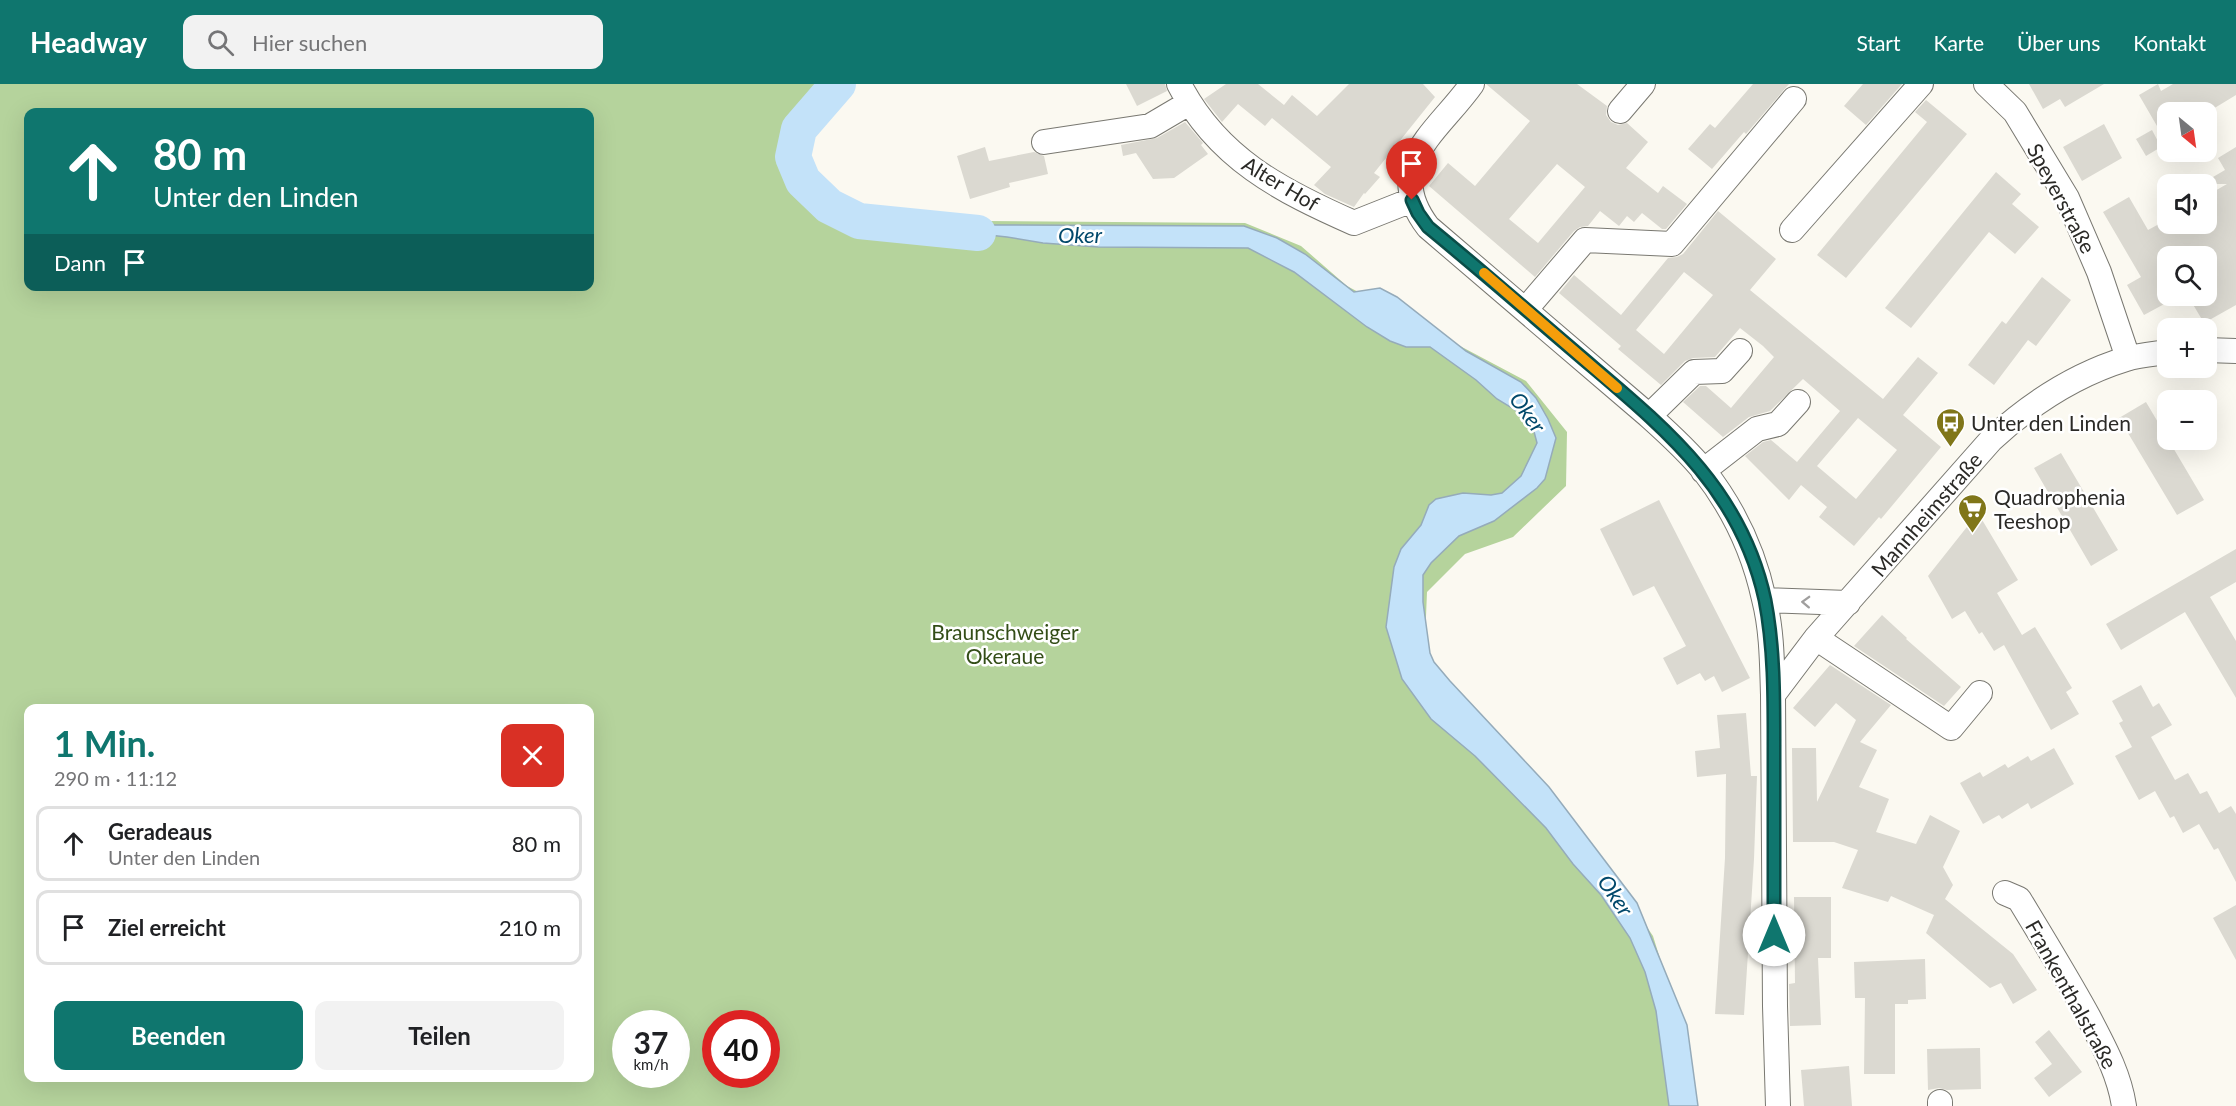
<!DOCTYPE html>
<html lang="de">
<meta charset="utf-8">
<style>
:root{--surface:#fff;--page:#f2f2f2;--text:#202124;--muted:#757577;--line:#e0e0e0;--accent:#0f766e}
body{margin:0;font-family:Lato,sans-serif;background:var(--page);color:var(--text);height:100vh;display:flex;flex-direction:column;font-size:22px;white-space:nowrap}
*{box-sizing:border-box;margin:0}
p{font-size:20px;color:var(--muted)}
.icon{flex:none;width:33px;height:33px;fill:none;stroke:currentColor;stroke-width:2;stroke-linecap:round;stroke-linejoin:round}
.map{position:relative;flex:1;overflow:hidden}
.sheet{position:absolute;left:24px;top:620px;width:570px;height:378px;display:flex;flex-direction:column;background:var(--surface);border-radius:12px;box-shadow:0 6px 24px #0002}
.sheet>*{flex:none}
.top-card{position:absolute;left:24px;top:24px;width:570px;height:183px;border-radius:12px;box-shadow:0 6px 24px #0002;background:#0f766e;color:#fff;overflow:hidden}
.needle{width:39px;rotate:151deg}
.buttons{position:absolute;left:2157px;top:18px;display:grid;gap:12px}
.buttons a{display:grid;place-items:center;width:60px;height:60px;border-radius:12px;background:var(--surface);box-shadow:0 6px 24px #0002;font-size:30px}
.speed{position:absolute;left:612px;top:926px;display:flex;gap:12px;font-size:30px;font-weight:700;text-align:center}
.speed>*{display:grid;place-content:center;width:78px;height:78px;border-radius:50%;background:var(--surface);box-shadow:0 6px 24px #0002;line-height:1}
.speed small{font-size:15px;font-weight:400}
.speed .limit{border:9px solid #d22;background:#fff;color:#111}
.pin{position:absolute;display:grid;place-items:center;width:51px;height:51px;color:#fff;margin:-62px -26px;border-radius:50% 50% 50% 0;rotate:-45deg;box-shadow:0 0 6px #0007}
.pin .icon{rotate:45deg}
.me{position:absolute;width:66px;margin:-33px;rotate:0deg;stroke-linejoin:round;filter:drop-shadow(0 0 4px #0008)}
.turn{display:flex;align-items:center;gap:21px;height:126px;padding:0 30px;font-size:27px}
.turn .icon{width:78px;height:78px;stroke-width:2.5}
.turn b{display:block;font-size:42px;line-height:51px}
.then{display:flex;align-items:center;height:57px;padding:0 30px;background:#0003;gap:12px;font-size:22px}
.round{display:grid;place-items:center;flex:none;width:63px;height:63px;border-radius:12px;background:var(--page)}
.headline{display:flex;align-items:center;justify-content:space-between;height:102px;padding:0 30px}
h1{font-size:36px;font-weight:700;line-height:45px;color:var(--accent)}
.button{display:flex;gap:12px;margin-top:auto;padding:12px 30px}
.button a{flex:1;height:69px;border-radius:12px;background:var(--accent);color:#fff;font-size:24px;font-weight:700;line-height:69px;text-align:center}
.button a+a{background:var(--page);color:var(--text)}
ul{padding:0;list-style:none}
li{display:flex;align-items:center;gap:18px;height:75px;margin:0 12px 9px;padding:0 18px;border:3px solid var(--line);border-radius:12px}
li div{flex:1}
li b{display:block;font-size:22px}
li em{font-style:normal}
header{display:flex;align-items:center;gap:36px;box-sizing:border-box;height:84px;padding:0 30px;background:var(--accent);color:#fff}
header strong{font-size:28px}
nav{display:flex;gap:33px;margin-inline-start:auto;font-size:21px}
.search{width:420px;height:54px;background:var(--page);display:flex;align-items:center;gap:15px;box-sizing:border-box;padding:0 21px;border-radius:12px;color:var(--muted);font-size:22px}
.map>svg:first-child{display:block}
.green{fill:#b5d39c;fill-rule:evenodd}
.water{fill:#c3e2f9;stroke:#95abba;stroke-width:1.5}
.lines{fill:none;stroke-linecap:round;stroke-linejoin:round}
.river{stroke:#c3e2f9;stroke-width:36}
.building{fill:#dbd9d1;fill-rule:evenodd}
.minor-casing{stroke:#797871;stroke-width:26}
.minor{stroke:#fff;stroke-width:24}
.oneway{stroke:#a09f9e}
.route-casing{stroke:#0a4d48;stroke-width:15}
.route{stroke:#0f766e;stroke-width:10}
.slow{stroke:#f59e0b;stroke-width:10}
.labels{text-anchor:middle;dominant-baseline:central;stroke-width:5;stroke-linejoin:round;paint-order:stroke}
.street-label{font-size:21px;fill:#2b2a27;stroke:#fff}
.poi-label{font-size:21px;fill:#2b2a27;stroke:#fff;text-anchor:start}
.park-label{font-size:21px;fill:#334d17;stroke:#fff}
.water-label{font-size:22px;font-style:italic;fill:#01486b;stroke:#fff}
</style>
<header>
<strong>Headway</strong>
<div class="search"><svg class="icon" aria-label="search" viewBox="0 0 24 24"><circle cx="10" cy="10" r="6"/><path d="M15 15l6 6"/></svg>Hier suchen</div>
<nav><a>Start</a><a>Karte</a><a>Über uns</a><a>Kontakt</a></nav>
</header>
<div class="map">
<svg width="2236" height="1022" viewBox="0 0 2236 1022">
<rect width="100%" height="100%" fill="#fbf9f1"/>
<path class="green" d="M0 0H842L804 46 799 70 829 115 986 137 1245 139 1301 162 1347 202 1526 297 1567 348 1566 402 1513 453 1465 470 1427 508 1424 581 1577 740 1653 852 1675 923 1695 1022H0ZM28 28H590V202H28ZM28 624H590V993H28ZM626 939H676V990H626ZM716 939H766V990H716Z"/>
<path class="water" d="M859 137 987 141 1244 142 1277 154 1305 170 1354 208 1380 204 1397 213 1466 267 1521 298 1536 314 1548 335 1556 354 1545 395 1537 404 1494 437 1459 452 1431 479 1423 491V518L1430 569 1434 578 1450 597 1549 703 1637 819 1687 941 1698 1022H1669L1656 927 1645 888 1630 854 1601 811 1573 780 1546 744 1475 672 1431 635 1402 595 1386 543 1394 483 1401 465 1421 441 1429 421 1436 415 1463 409 1491 411 1502 409 1521 392 1537 359 1533 344 1517 327 1497 315 1476 296 1430 263H1406L1390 257 1367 243 1294 188 1248 164 1098 163 1043 159 1007 153Z"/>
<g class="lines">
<path class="river" d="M838 0 799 45 793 73 803 97 829 122 859 137 978 149"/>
</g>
<path class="building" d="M1126 0H1165L1167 7 1137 22Z
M1226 0H1258L1284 21 1292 11 1317 32 1349 0H1423L1435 13 1374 89 1380 93 1365 110 1364 109 1354 123 1325 110 1314 101 1331 83 1272 34 1265 42 1238 20 1222 38 1204 15Z
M1486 0H1577L1607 22 1606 31 1611 38 1618 41 1627 39 1648 58 1626 84 1658 109 1663 102 1687 120 1666 145H1662L1642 129 1634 138 1627 132 1619 142 1600 127 1588 142 1580 143 1574 147 1535 193 1429 102 1448 79 1475 102 1530 37ZM1557 80 1585 103 1538 159 1509 135Z
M1753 0H1789L1746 50 1744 48 1712 85 1688 65 1710 40 1715 44Z
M1863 0H1902L1866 41 1844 22Z
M2029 0H2104L2065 23 2060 15 2043 25Z
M2158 0 2161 7 2173 0H2236V11L2208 28H2168V61L2139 11Z
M1926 16 1967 50 1846 194 1817 171 1927 38 1915 28Z
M1185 38 1203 59 1201 61 1208 70 1174 94 1153 95 1136 69 1123 72 1121 61 1157 54Z
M2104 40 2122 74 2082 97 2063 63Z
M2152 46 2161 63 2146 72 2136 55Z
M985 63 989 77 1034 68 1044 72 1048 90 1009 99 1010 103 970 115 957 72Z
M2236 63V221L2204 239 2188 212H2206V172H2168V218L2144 231 2127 201 2141 193 2103 128 2129 113 2148 146 2159 140H2206V112L2227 100H2201L2225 86 2218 74Z
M1996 88 2021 110 2012 120 2039 143 2015 170 1989 148 1911 244 1885 224Z
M1718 127 1776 175 1750 206 1883 315 1918 273 1938 289 1903 331 1941 363 1881 435 1879 433 1854 462 1819 433 1827 423 1801 401 1789 416 1745 372 1763 358 1771 356 1797 378 1840 327 1803 295 1770 327 1749 333 1723 353 1683 318 1700 302H1706L1731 324 1774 273 1763 262 1740 244 1715 273 1693 274 1685 277 1661 301 1618 265 1621 262 1559 209 1574 191 1621 231 1668 174 1677 173 1683 170ZM1684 188 1713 211 1664 270 1636 246ZM1858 334 1897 366 1856 415 1817 382Z
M2042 193 2071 216 2036 262 2028 256 1994 301 1968 281 2002 237 2006 240Z
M2146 318 2204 416 2177 431 2119 334Z
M2061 369 2118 466 2091 482 2034 384Z
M1659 416 1750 594 1722 608 1714 592 1705 597 1700 589 1677 601 1663 574 1686 562 1654 502 1633 512 1600 445Z
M1978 429 2018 496 1997 509 2022 551 2035 543 2072 604 2066 608 2079 630 2051 646 2004 561 1994 567 1982 548 1979 550 1965 527 1952 535 1928 492Z
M2236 465V498L2210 513 2236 557V614L2185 528 2121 566 2106 540Z
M1882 531 1907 554 1906 555 1961 603 1944 622 1854 562Z
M1830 581 1891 621 1860 658 1877 666 1859 703 1889 715 1876 748 1916 760 1930 731 1960 747 1943 783 1953 801 1945 815 2013 870 2037 906 2013 920 2001 899 1990 904 1926 849 1934 831 1891 812 1888 818 1842 804 1858 766 1834 758H1793L1792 664H1816L1817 718 1856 636 1836 619 1815 643 1793 624Z
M2141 601 2153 623 2159 619 2172 641 2151 653 2175 696 2188 689 2200 710 2207 707 2219 729 2231 722 2236 730V798L2218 764 2214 766 2199 740 2183 749 2174 732 2170 734 2155 707 2139 716 2115 672 2132 663 2119 639 2123 637 2112 617Z
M1746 629 1751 692H1757L1754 775 1744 931 1715 930 1725 774 1726 690 1697 693 1695 667 1720 664 1717 631Z
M2054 664 2074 700 2031 725 2028 719 2002 735 1999 731 1983 740 1960 699 1980 688 1983 693 2005 680 2008 684 2028 672 2031 677Z
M1794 813H1831V874H1818L1821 941 1790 942 1789 900 1795 899Z
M2236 821V876L2213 834Z
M1925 875 1926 915 1908 916V920H1895V990H1864L1865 914H1855L1854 878Z
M2049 946 2082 988 2049 1013 2034 994 2052 980 2035 958Z
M1980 964 1981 1005 1947 1006 1939 1004 1928 1006 1927 965Z
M1849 982 1852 1022H1804L1801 986Z"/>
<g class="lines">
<defs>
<path id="minor" d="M1179 0C1217 74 1281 107 1354 139L1412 116
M1472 0C1438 48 1381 81 1428 143L1649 332C1668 349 1688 367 1704 387 1733 424 1754 469 1764 515 1772 546 1772 579 1773 611L1775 922 1778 1022
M1986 0 2015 28 2067 114 2099 188 2128 274
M1620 27 1643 0
M1044 58 1150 42 1189 19
M1792 146 1921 0
M1526 225 1585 156 1672 160 1794 15
M2206 266 2236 267
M1649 332 1694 288 1722 287 1740 267
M1703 387 1757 345 1778 340 1798 318
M1765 516 1848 519
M1816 554 1951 644 1980 609
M1773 611 1816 554 1991 356C2030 320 2074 291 2126 275 2139 271 2154 270 2168 268
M2005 809 2019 815C2042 853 2066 892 2088 932 2103 961 2119 989 2124 1022
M1940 1018V1022"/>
</defs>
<use href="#minor" class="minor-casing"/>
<use href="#minor" class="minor"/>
</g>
<defs><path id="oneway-chevron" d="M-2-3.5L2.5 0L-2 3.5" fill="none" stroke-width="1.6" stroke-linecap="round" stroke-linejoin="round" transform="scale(1.5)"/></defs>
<use class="oneway" href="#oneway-chevron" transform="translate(1806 518) rotate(-178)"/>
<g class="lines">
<defs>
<path id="route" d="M1412 116 1418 129 1428 143C1477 183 1525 225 1573 266 1658 339 1740 400 1765 516 1775 567 1774 622 1774 674 1774 733 1774 792 1774 851"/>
</defs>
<use href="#route" class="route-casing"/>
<use href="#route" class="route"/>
<path class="slow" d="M1484 189 1617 304"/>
</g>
<defs>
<symbol id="bus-pin" viewBox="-11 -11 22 30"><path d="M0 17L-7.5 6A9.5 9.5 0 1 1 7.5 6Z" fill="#807619" stroke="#fff"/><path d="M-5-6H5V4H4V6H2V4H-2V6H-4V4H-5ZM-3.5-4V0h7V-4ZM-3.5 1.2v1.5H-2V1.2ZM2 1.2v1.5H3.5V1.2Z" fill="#fff"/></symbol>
<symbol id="supermarket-pin" viewBox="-11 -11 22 30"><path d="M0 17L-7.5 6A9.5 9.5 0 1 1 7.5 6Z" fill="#807619" stroke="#fff"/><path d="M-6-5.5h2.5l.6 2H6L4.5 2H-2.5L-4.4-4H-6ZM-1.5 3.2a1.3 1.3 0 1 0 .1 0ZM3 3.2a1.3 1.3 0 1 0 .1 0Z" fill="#fff"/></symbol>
</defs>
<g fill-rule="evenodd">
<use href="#bus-pin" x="1934" y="322" width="33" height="45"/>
<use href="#supermarket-pin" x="1956" y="408" width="33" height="45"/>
</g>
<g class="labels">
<g class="street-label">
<text transform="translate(1281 99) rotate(31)">Alter Hof</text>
<text transform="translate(2062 114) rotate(62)">Speyerstraße</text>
<text transform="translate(1926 430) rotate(-49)">Mannheimstraße</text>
<text transform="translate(2072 910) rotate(61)">Frankenthalstraße</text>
</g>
<g class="poi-label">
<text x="1971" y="338">Unter den Linden</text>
<text x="1994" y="412">Quadrophenia<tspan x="1994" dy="24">Teeshop</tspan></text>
</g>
<g class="park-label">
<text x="1005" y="547">Braunschweiger<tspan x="1005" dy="24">Okeraue</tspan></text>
</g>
<g class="water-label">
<text x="1080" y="150">Oker</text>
<text transform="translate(1528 328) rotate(54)">Oker</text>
<text transform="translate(1616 811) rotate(56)">Oker</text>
</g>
</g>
</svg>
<div class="buttons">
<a><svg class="needle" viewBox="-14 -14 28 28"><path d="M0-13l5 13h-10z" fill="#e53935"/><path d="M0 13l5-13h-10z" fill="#757577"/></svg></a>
<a><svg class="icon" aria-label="sound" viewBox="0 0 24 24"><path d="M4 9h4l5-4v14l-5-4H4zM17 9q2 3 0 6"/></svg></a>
<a><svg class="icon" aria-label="search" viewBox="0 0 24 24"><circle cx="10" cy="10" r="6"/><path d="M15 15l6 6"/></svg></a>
<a>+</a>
<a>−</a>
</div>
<div class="speed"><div>37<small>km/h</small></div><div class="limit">40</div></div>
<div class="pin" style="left:1412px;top:116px;background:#d93025"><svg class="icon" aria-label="arrive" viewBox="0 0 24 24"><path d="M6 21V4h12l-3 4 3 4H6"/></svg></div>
<svg class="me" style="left:1774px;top:851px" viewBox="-20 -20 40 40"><circle r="19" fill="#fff"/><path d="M0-13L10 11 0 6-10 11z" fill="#0f766e"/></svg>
<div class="top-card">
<div class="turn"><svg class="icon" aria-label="ahead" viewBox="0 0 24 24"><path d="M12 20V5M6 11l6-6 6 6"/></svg><div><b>80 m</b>Unter den Linden</div></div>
<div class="then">Dann<svg class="icon" aria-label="arrive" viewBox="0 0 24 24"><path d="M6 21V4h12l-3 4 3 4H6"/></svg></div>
</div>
<section class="sheet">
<div class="headline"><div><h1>1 Min.</h1><p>290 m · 11:12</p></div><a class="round" style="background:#d93025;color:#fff"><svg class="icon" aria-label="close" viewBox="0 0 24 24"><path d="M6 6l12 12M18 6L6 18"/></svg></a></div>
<ul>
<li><svg class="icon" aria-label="ahead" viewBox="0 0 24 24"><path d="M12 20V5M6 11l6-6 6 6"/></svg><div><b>Geradeaus</b><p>Unter den Linden</p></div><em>80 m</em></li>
<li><svg class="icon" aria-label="arrive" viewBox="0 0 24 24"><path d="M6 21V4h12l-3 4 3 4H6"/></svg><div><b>Ziel erreicht</b></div><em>210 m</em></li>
</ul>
<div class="button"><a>Beenden</a><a>Teilen</a></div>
</section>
</div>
